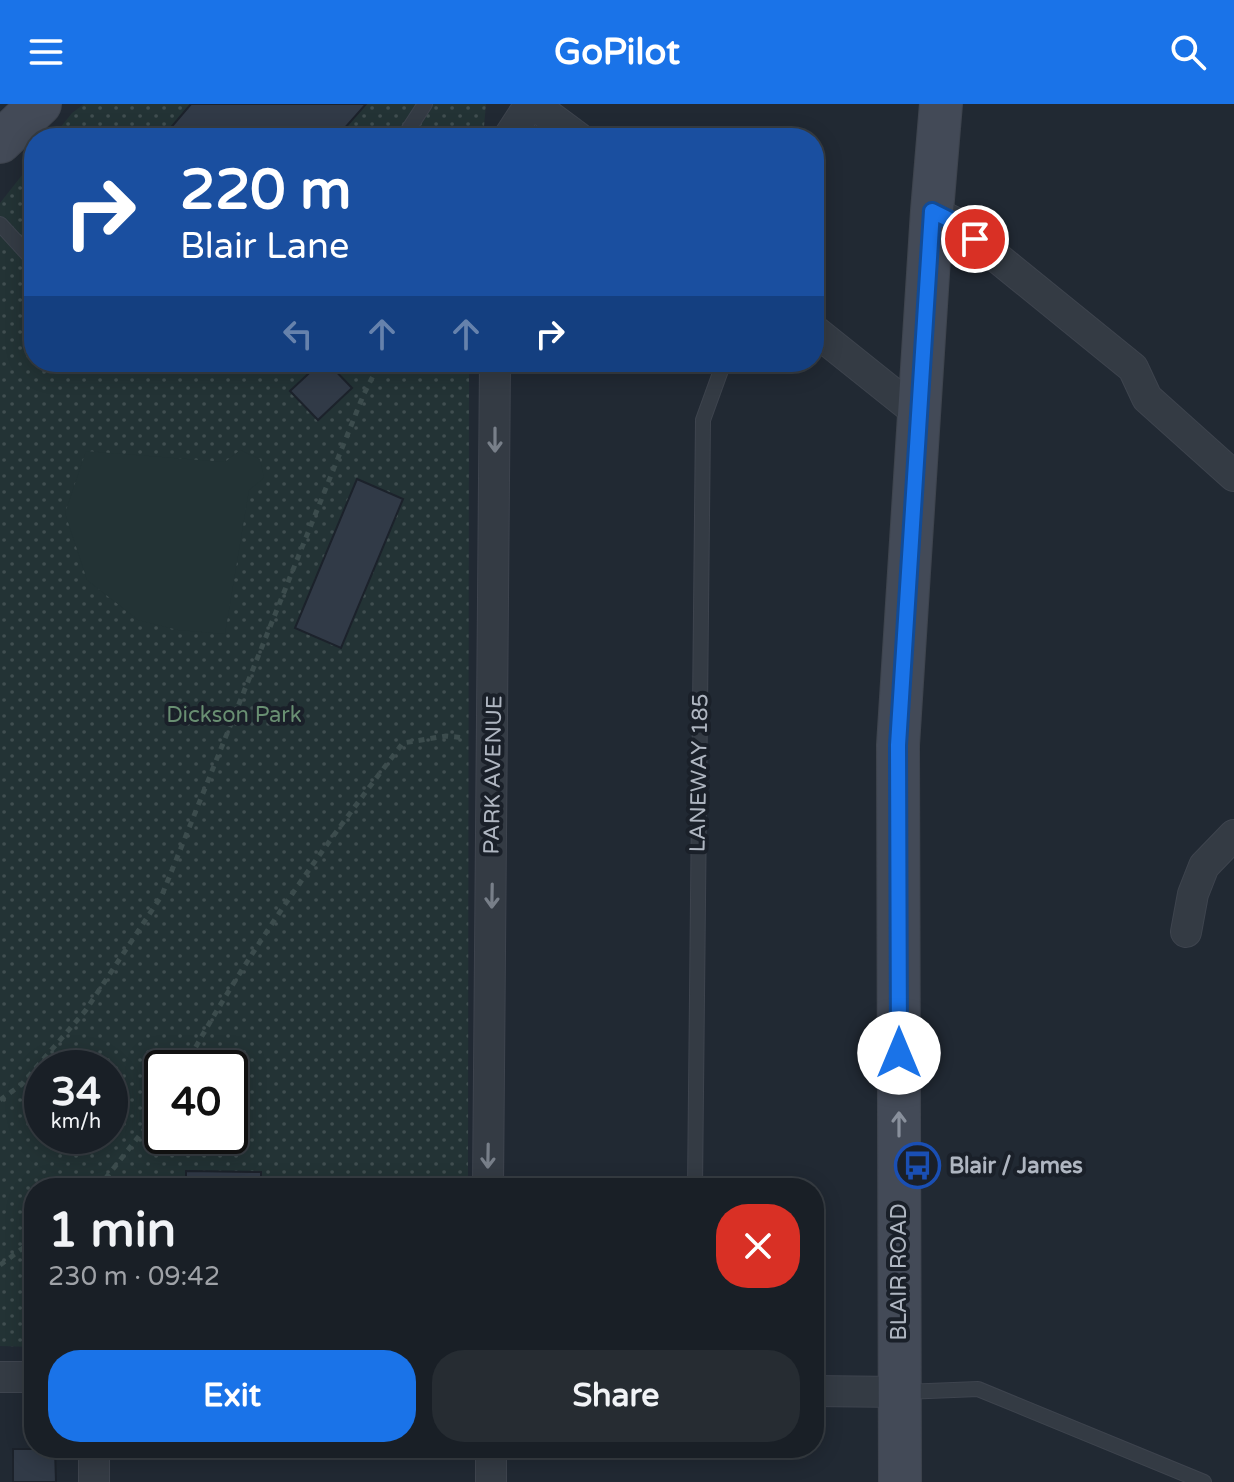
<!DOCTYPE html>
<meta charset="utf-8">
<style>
:root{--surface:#191f26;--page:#262c32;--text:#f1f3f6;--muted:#9fa2a7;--line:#373d43;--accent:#1a73e8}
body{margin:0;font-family:"Varela Round",sans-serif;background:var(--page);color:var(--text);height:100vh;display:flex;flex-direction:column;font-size:30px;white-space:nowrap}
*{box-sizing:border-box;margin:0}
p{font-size:26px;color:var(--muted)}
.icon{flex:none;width:44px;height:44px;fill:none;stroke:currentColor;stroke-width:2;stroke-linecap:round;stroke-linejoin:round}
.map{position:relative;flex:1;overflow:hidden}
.drawer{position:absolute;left:24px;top:1074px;width:800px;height:280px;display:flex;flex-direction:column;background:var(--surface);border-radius:32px;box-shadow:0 4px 20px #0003,0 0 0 2px var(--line)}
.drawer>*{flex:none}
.hud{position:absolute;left:24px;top:24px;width:800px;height:244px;border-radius:32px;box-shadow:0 4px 20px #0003,0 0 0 2px var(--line);background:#1a4fa0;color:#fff;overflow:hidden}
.speed{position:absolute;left:24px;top:946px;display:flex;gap:16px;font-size:40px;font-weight:700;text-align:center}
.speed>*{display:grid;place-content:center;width:104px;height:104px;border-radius:50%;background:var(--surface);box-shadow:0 4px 20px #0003,0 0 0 2px var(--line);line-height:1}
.speed small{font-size:20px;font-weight:400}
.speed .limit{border:4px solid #111;border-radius:12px;background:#fff;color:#111}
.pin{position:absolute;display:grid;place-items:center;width:68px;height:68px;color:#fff;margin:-34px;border:4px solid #fff;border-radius:50%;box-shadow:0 2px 8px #0007}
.me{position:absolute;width:88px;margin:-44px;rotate:0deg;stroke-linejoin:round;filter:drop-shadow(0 0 6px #0008)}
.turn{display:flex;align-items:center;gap:28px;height:168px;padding:0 24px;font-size:36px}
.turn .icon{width:104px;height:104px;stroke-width:2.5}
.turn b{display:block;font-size:56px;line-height:68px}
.lanes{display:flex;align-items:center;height:76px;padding:0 24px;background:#0003;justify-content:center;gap:40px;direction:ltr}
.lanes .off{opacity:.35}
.round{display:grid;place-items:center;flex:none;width:84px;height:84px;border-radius:32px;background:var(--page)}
.overview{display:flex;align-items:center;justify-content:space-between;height:136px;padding:0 24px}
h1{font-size:48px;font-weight:700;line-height:60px}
.action{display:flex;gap:16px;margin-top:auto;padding:16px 24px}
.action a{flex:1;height:92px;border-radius:32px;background:var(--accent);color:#fff;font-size:32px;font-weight:700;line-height:92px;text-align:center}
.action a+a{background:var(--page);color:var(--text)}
header{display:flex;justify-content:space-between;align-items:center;height:104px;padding:0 24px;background:var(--accent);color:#fff;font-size:36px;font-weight:700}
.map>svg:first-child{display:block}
.park{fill:url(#park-dots);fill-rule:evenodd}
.pitch{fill:#233335}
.building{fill:#313a47;stroke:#1c222b;stroke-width:2}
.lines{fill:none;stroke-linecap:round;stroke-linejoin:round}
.lane-casing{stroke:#3e444e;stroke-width:16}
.street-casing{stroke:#3e444e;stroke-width:32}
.secondary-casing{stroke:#3e444e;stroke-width:44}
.path{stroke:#3c4c4d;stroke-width:5;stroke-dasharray:6 6;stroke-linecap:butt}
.lane{stroke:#343b44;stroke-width:14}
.street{stroke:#343b44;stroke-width:30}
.secondary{stroke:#434a57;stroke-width:42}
.oneway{stroke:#787f89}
.oneway2{stroke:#89909c}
.route-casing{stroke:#114b97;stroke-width:20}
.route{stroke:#1a73e8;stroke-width:14}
.labels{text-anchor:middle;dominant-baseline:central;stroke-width:8;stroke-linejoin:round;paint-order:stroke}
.park-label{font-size:22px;fill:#698f72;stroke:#1a2029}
.street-label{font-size:22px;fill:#afb6c1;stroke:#1a2029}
.poi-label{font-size:22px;font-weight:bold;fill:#afb6c1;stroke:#1a2029;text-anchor:start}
</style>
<header><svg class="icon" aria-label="menu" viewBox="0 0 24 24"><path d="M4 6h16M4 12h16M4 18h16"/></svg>GoPilot<svg class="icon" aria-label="search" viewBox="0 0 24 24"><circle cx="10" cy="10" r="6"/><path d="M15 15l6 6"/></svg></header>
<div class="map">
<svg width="1234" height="1378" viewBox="0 0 1234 1378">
<defs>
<pattern id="park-dots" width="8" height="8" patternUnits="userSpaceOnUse" patternTransform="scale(2)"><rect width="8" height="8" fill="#233335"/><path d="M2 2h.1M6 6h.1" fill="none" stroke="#404e50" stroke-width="1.8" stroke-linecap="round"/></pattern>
</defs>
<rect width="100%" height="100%" fill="#212933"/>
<path class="park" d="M84 0H486L483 34H52L72 9Z
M34 56V258H469L468 1084H34V1243L0 1242V99ZM42 964H110V1032H42ZM162 964H230V1032H162Z"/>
<path class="pitch" d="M240 346 260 355 264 374 249 386 225 530 178 526 138 516 87 476 65 409 86 347 225 358Z"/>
<path class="building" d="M191 0H366L336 34H162Z
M321 258H327L352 284 318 316 290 287Z
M357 375 403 395 341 544 295 524Z
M186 1067 261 1068V1084H186Z
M13 1345H55L56 1378H13Z"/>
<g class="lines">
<defs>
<path id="lane" d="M403 34 425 0
M0 120 34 157
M695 1084 703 316 724 258
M904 1288 978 1285 1204 1378"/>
<path id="street" d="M533 0 579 34
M508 34 530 0
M932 107 952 117 1133 264 1147 294 1234 372
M814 226 919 310
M1186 828 1193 790 1204 762 1234 731
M488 1084 495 258
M0 1273H34
M814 1287 899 1288
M94 1344V1378
M491 1378V1344"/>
<path id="secondary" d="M0 38 40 0
M900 1378 898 641 932 107 941 0"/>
</defs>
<use href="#lane" class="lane-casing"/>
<use href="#street" class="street-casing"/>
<use href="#secondary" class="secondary-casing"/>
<path class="path" d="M184 964C247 849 323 743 403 639L446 632 465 634
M0 996 21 981 86 906 162 791 363 292 380 258
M98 1084 162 1003
M0 1161 34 1136"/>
<use href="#lane" class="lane"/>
<use href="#street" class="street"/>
<use href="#secondary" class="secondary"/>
</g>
<defs><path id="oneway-shaft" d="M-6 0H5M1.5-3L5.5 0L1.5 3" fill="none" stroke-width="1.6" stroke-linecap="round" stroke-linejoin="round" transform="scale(2)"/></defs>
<g class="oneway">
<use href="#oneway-shaft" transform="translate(495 336) rotate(90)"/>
<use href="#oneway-shaft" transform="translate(492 792) rotate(91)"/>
<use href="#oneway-shaft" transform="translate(488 1052) rotate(91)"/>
</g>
<use class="oneway2" href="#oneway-shaft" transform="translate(899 1020) rotate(-90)"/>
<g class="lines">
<defs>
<path id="route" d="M899 949 898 641 932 107 952 117 975 135"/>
</defs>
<use href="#route" class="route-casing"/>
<use href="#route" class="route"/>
</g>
<defs>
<symbol id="bus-ring" viewBox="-11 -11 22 22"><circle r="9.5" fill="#1a2029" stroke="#1a4fb4" stroke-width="1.5"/><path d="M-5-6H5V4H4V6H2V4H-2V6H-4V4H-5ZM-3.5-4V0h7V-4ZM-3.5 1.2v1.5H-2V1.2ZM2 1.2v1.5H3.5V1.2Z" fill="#1a4fb4"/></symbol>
</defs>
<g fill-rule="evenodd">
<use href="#bus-ring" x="892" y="1036" width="51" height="51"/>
</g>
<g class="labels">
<g class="park-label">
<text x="234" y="611">Dickson Park</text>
</g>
<g class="street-label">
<text transform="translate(699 669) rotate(-89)">LANEWAY 185</text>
<text transform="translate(493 671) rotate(-89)">PARK AVENUE</text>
<text transform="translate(899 1168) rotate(-90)">BLAIR ROAD</text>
</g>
<g class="poi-label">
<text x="949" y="1062">Blair / James</text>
</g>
</g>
</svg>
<div class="speed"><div>34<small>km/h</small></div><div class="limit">40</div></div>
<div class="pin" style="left:975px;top:135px;background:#d93025"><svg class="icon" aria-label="arrive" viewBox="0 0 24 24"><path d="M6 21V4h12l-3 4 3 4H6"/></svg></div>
<svg class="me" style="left:899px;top:949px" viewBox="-20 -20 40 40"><circle r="19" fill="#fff"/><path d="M0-13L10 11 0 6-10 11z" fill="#1a73e8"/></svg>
<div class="hud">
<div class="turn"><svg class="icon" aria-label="right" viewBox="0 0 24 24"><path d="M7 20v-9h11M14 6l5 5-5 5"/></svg><div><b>220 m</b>Blair Lane</div></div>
<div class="lanes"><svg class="icon off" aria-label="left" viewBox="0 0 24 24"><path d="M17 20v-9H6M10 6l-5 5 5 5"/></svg><svg class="icon off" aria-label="ahead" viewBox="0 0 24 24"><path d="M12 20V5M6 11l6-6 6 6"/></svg><svg class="icon off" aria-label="ahead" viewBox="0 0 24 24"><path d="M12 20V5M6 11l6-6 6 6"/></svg><svg class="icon" aria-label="right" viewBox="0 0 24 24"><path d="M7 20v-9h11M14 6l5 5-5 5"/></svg></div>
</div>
<section class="drawer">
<div class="overview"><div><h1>1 min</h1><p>230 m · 09:42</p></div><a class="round" style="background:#d93025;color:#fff"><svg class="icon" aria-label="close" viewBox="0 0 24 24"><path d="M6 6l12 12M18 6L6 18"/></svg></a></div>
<div class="action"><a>Exit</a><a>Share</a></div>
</section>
</div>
